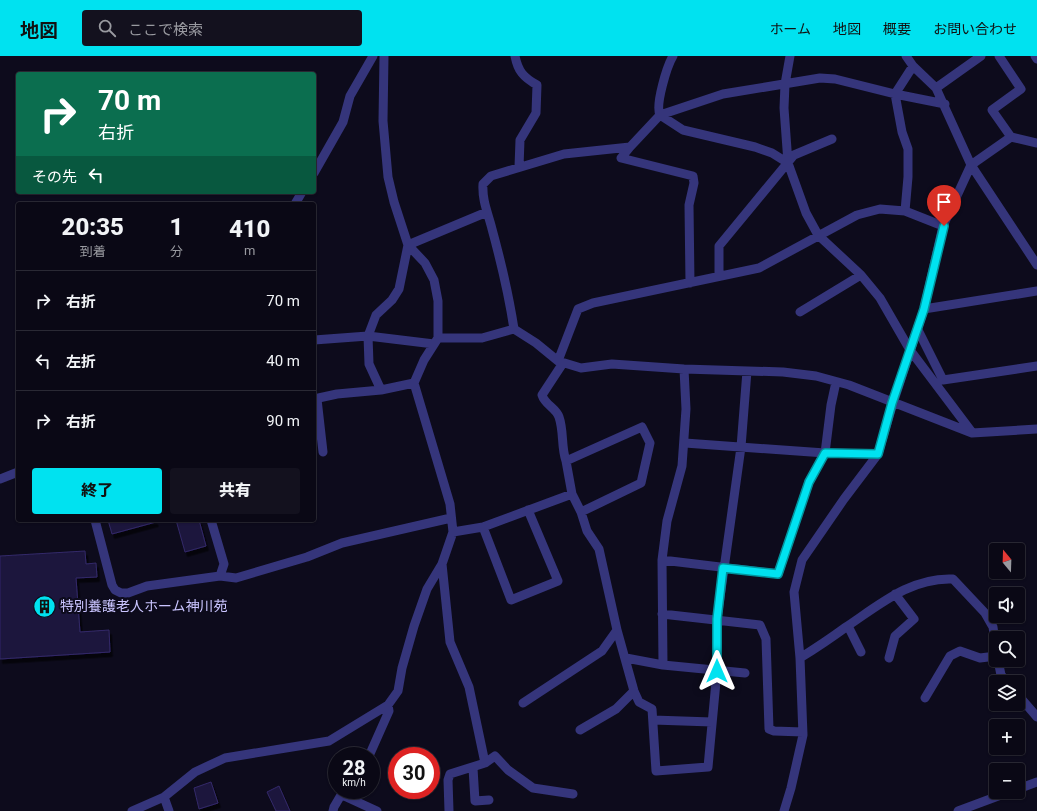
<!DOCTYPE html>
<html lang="ja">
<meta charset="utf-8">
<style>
:root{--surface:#0a0815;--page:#13111e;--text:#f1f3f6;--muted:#999aa0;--line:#2a2934;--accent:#00e2f0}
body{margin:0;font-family:Roboto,"Noto Sans JP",sans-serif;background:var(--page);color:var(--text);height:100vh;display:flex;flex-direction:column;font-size:15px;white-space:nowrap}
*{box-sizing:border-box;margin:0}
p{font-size:13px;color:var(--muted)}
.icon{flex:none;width:22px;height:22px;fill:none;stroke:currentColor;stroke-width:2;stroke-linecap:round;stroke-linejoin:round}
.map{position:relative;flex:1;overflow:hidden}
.details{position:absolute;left:16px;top:146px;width:300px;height:320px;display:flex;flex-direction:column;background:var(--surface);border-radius:4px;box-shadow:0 1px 3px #0004,0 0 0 1px var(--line)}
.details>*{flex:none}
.hud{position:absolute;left:16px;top:16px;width:300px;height:122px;border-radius:4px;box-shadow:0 1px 3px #0004,0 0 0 1px var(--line);background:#0b6e4f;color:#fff;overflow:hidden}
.needle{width:26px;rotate:341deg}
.fabs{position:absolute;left:989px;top:487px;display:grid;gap:8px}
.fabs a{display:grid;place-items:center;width:36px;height:36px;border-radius:4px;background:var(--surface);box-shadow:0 1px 3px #0004,0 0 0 1px var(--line);font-size:20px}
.speed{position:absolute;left:328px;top:691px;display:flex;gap:8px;font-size:20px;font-weight:700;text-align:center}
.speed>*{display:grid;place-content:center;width:52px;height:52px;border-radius:50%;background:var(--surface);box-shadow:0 1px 3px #0004,0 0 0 1px var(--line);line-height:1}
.speed small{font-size:10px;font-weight:400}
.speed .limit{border:6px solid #d22;background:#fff;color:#111}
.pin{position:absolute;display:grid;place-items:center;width:34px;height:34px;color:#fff;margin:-41px -17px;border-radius:50% 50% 50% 0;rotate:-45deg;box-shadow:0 0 4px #0007}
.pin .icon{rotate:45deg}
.me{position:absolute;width:44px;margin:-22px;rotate:0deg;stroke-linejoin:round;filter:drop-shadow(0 0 3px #0008)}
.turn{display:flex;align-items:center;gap:14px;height:84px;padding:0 16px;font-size:18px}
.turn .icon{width:52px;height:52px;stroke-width:2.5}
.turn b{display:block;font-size:28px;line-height:34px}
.then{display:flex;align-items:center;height:38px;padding:0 16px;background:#0003;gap:8px;font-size:15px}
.eta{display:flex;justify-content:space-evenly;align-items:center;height:68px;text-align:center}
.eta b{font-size:24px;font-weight:800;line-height:28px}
.action{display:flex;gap:8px;margin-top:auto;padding:8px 16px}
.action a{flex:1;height:46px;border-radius:4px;background:var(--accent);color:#111;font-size:16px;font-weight:800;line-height:46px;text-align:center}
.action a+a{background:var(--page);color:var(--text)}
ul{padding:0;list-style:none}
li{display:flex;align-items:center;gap:12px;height:60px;padding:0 16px;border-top:1px solid var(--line)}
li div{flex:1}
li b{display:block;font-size:15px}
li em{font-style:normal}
header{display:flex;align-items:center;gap:24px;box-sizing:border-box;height:56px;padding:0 20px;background:var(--accent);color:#111}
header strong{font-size:19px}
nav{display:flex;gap:22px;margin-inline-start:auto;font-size:14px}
.search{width:280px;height:36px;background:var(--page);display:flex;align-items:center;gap:10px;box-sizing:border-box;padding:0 14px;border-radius:4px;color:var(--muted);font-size:15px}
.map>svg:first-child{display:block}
.building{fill:#1d173d;stroke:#332969;filter:url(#shadow)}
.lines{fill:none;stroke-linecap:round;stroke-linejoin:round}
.minor{stroke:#35357b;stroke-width:9}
.route-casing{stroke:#00939c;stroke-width:10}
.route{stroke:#00e2f0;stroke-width:7}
.labels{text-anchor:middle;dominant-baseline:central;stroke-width:4;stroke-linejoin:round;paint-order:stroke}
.poi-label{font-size:14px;fill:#cac5ff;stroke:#0d0b1c;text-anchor:start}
</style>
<header>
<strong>地図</strong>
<div class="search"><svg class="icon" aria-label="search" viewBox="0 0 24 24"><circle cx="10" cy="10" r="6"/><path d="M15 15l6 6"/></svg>ここで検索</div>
<nav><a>ホーム</a><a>地図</a><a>概要</a><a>お問い合わせ</a></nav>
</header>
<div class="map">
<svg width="1037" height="755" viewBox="0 0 1037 755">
<defs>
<filter id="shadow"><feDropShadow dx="2.5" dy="4.5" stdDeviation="0" flood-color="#0009"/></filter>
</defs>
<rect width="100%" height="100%" fill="#0d0b1c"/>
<path class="building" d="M108 464H155L156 466 112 478Z
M176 464H199L206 490 185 496Z
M85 495 86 508 96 507 97 521 76 522 80 576 109 574 110 596 0 603V500Z
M211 726 218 747 199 753 194 732Z
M279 730 290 755H276L267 736Z"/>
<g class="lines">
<path class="minor" d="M515 0C518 15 523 21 537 29L536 57 520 84 519 111
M673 0C667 10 655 49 660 59L683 74 755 91 772 97 788 107
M790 0 785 28 784 52 788 107 806 157 818 179 861 219 880 242 910 294 971 375
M906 0 913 10 936 32 971 109 1037 209
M999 0 1021 33 992 54 1011 81
M1035 0 1037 3
M936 32 981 0
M945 48 895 38 835 23 820 22 723 38 660 59 630 91 564 98 491 120 483 128C482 145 488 157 492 173 501 206 509 240 514 273L536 287 558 305 581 312 612 308 684 313 783 316 816 320 849 329 972 377 1037 373
M630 91 621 102 693 120 694 127 689 149 690 227
M314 117 343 66 350 40 373 0
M295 148 302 136
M905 155 908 121V93L902 76 895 38 913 10
M408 189 487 156
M719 220V190L794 99 832 83
M924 253 1037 235
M800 256 861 219
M918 274 943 324 1037 310
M438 282H482L514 273
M314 284 368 280 434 288
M558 305 578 253 593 247 759 212 857 159 880 153 905 155 943 170
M563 307 542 339C545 349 556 352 559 361 564 375 561 391 566 405
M381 334 369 308 368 280 376 259 392 244 399 233 408 189
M314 343 337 338 381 334 414 327
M317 343 323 396
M685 387 825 397 878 398
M0 423 18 416
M581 456 641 427 650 387 642 371 566 405 572 438 581 456 587 475 599 493 617 574 634 635 639 646 652 653 656 715 708 711 717 615V563L741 391 747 315
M95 464 112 529 115 534 121 537H128L147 530 220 520
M211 464 224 508 220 520 236 522 307 501 342 487 451 462
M483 471 511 544 558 525 528 454
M453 476 483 471 572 438
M662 504 778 518 809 426 825 397 831 349 836 326
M442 508 450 586 469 631 485 707 450 718 448 724 449 755
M662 558 760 569 766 583 769 673 774 675 803 676
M848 570 861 596
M626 602 663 609 745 617
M800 602C816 592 831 582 846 571 879 549 911 521 953 523L985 557 993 571 996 593
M889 602 895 580 914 563 895 538
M998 604 1001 619 1007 626
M663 609 662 504 667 465 682 410 686 353 684 313
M1018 639 1037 661
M925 642 950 600 960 595 980 602 996 600
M523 647 602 595 617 574
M653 664 712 666
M580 674 616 653 634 635
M369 700 389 655 388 649
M485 707 495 700 508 714 533 732 573 738
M473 712 475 745 489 744
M1018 733 1037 726
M342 739 377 755
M164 741 169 755
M132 755 164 741 195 716 225 702 329 685 388 649 398 635 402 612 414 570 427 533 442 508 453 476 450 448 414 327 424 304 438 282V245L434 224 425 207 408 189 394 146 388 121 383 65 384 0
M333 755 334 751 344 734
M784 755 791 732 803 679 800 602 794 536 802 504 844 443 878 398 893 347 924 253 943 170 971 109 1011 81 1037 87
M958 755 1009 736"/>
</g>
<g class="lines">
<defs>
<path id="route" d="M717 615V563L723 512 778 518 809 426 825 397 878 398 892 347 924 253 944 170"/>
</defs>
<use href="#route" class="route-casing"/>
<use href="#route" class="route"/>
</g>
<defs>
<symbol id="building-disc" viewBox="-11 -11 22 22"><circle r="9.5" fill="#00e2f0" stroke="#0d0b1c"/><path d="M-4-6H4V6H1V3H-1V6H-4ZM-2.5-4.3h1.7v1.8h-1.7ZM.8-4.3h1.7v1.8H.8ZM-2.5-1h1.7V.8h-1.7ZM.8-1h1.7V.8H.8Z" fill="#111"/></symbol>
</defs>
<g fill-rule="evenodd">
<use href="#building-disc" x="32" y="538" width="25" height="25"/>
</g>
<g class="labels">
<g class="poi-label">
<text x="60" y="550">特別養護老人ホーム神川苑</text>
</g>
</g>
</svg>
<div class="fabs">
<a><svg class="needle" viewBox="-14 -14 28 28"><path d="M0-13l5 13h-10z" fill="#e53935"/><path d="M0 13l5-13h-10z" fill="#999aa0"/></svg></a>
<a><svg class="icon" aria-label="sound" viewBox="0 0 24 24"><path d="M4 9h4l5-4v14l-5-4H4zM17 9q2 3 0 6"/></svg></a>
<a><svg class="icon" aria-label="search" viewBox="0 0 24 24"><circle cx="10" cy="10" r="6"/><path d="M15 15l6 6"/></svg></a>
<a><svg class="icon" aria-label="layers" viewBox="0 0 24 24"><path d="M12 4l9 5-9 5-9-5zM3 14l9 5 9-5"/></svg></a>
<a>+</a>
<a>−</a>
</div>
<div class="speed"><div>28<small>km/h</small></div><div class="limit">30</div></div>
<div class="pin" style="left:944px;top:170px;background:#d93025"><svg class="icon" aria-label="arrive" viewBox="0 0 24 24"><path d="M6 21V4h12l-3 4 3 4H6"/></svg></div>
<svg class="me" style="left:717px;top:615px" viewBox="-20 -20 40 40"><path d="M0-17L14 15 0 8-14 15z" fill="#00e2f0" stroke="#fff" stroke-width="4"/></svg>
<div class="hud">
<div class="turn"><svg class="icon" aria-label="right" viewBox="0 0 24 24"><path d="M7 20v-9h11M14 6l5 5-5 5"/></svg><div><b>70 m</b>右折</div></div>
<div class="then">その先<svg class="icon" aria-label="left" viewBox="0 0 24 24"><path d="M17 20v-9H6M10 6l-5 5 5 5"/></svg></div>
</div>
<section class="details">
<div class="eta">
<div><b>20:35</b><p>到着</p></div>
<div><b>1</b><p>分</p></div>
<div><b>410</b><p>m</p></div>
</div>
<ul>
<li><svg class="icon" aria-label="right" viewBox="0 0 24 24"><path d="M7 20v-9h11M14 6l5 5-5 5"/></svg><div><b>右折</b></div><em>70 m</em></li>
<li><svg class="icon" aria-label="left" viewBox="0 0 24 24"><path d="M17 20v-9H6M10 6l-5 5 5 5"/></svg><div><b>左折</b></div><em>40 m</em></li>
<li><svg class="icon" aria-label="right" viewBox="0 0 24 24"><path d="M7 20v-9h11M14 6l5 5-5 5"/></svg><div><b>右折</b></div><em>90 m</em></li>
</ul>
<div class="action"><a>終了</a><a>共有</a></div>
</section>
</div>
